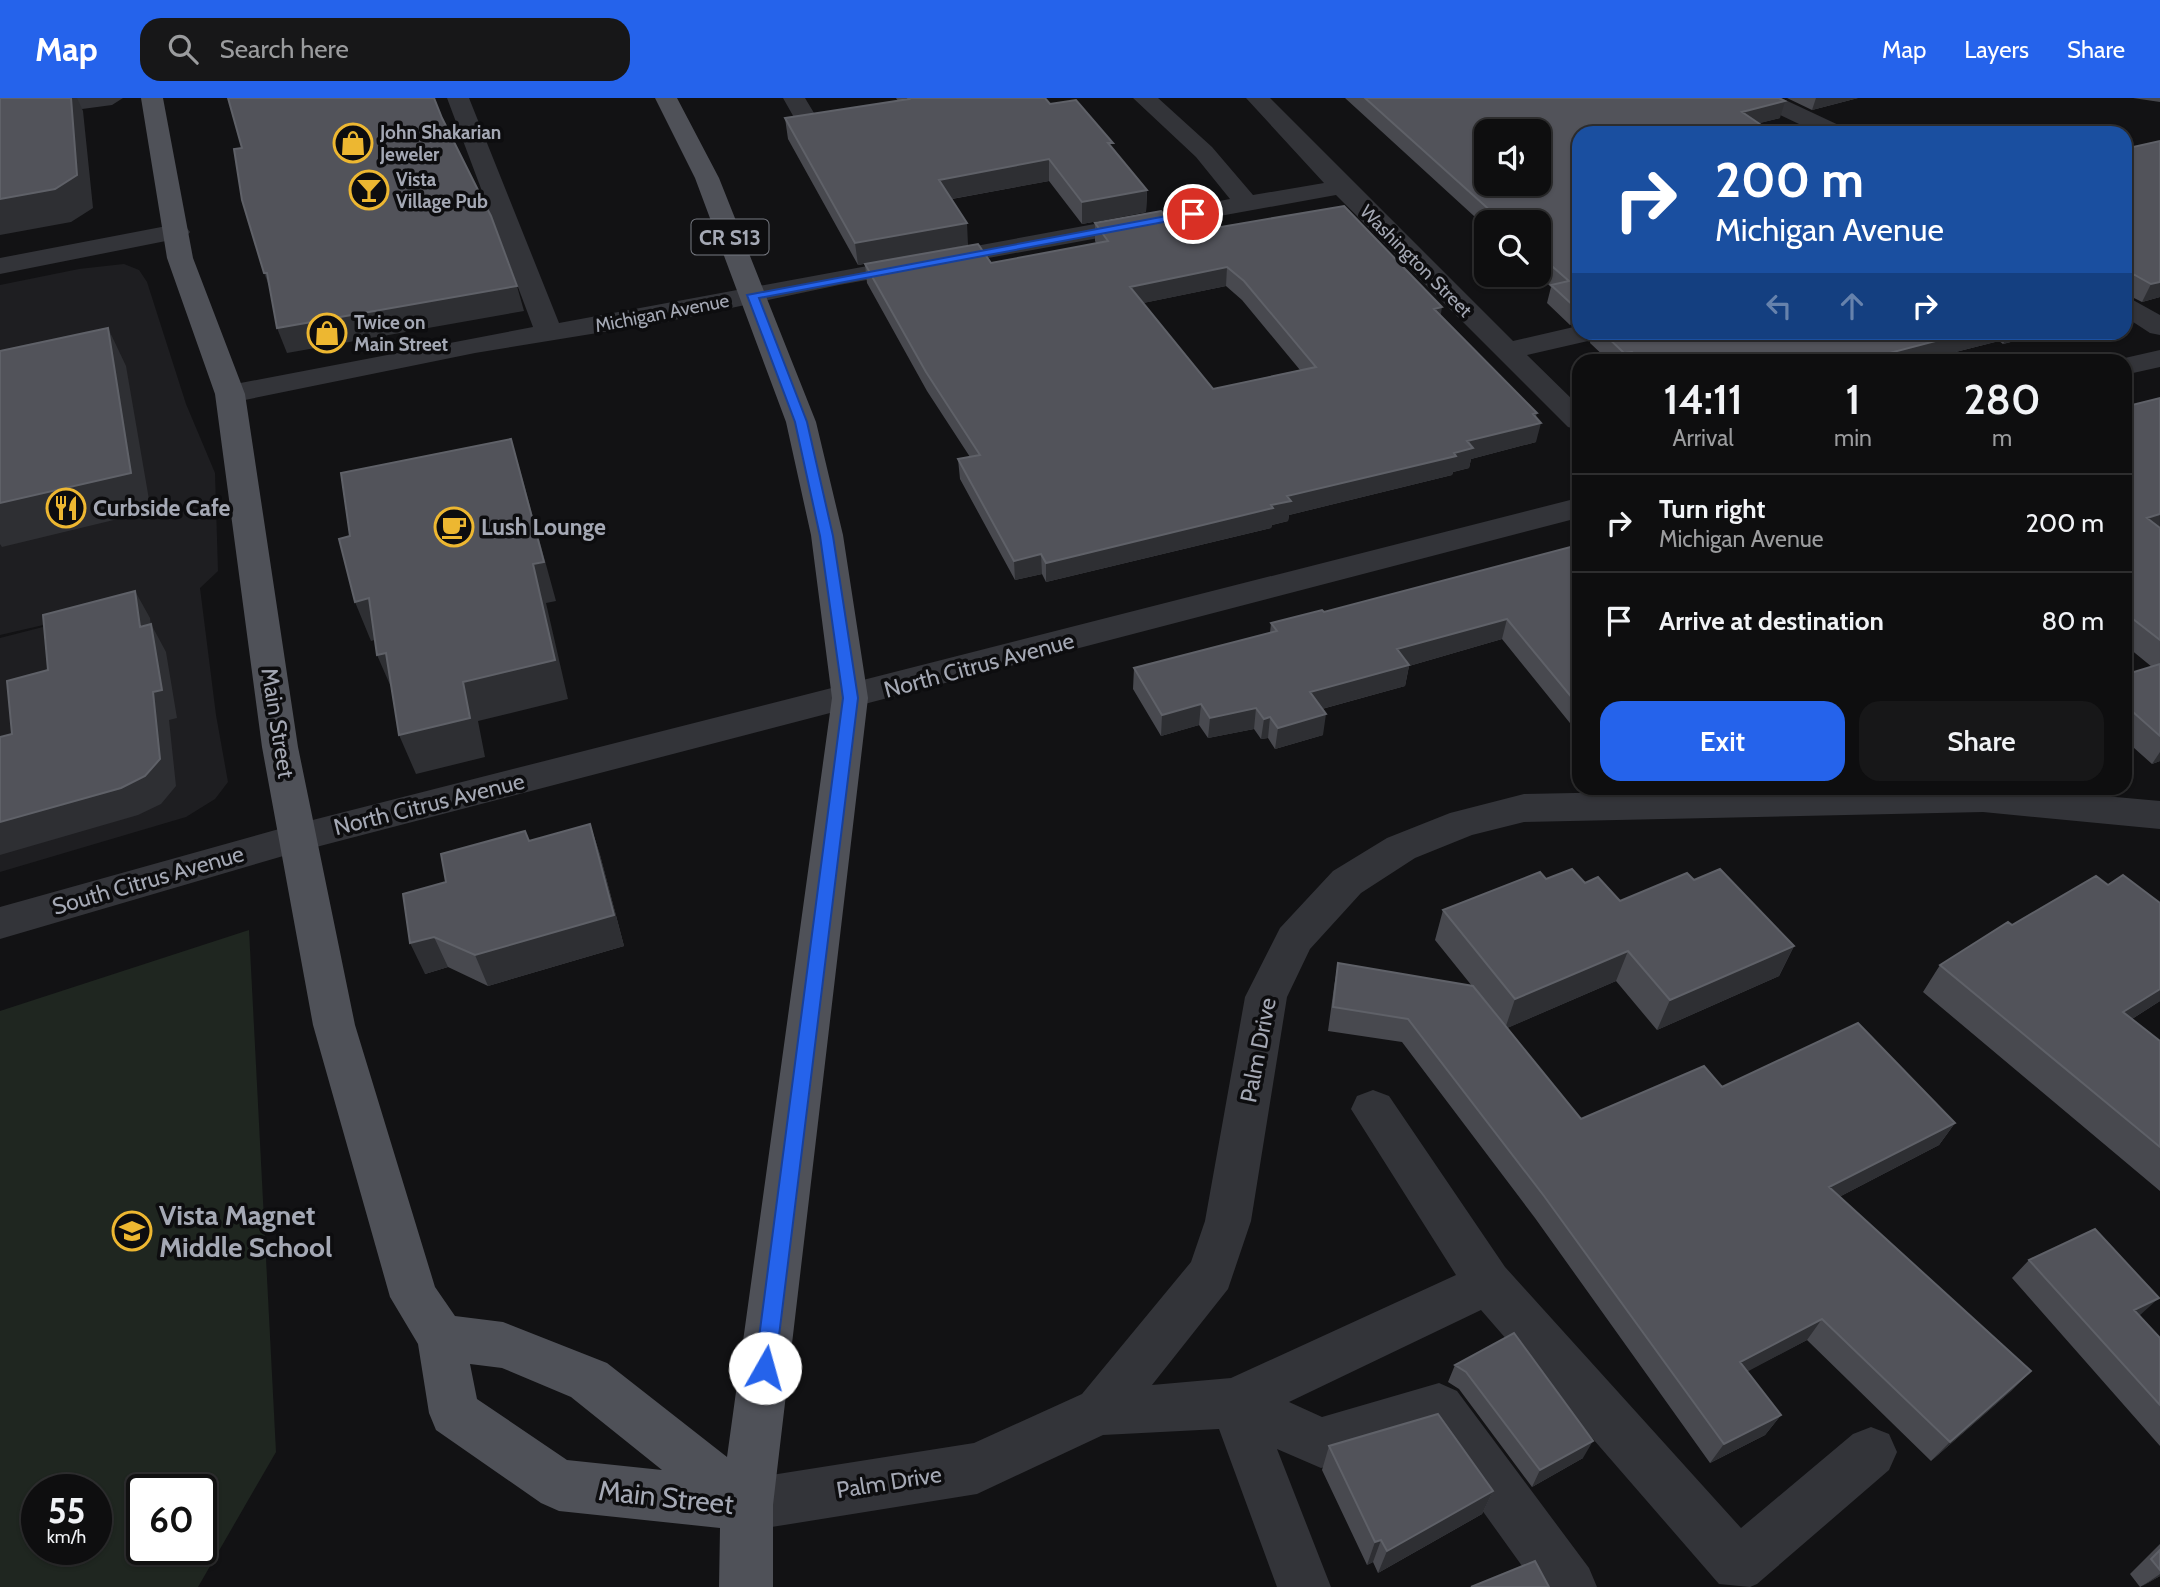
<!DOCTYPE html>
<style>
:root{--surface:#0e0e0f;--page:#171718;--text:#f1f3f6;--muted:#9b9c9e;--line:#2e2e2f;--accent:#2563eb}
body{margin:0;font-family:Cabin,sans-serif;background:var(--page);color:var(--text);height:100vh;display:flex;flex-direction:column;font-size:26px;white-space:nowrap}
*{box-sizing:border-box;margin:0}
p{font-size:23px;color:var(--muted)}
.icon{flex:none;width:38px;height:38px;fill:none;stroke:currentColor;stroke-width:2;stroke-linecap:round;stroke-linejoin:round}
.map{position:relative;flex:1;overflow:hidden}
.side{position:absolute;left:1572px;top:256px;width:560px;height:441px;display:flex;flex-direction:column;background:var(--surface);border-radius:21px;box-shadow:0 2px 5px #0004,0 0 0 2px var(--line)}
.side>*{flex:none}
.banner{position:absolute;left:1572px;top:28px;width:560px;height:214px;border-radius:21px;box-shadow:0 2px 5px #0004,0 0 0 2px var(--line);background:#1a4fa0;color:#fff;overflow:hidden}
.fabs{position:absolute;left:1474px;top:21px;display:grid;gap:14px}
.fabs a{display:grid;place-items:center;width:77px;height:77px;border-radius:14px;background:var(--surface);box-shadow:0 2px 5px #0004,0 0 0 2px var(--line);font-size:35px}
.speed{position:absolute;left:21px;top:1376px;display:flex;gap:14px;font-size:35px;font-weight:700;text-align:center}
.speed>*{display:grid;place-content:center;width:91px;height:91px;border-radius:50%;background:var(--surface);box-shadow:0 2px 5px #0004,0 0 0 2px var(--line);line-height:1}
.speed small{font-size:18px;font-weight:400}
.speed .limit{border:4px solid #111;border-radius:10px;background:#fff;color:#111}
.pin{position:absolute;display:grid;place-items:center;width:60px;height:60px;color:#fff;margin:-30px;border:4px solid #fff;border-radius:50%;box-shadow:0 2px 7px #0007}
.me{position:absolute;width:77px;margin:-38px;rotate:7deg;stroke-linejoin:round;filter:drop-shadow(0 0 5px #0008)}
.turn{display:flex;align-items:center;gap:24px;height:147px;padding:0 28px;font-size:32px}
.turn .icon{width:91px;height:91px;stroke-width:2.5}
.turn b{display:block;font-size:49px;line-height:60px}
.lanes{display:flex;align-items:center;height:66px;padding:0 28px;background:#0003;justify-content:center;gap:35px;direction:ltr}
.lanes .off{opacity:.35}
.eta{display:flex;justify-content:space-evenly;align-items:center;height:119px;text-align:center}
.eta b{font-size:42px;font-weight:600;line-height:49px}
.primary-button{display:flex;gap:14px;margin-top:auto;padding:14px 28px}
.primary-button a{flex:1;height:80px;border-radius:21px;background:var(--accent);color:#fff;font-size:28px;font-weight:600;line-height:80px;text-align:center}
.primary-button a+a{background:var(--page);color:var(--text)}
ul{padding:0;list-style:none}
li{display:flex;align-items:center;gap:21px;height:98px;padding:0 28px;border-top:2px solid var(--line)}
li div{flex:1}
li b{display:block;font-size:26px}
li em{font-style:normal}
header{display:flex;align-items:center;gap:42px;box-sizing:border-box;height:98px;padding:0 35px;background:var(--accent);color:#fff}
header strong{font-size:33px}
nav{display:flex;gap:38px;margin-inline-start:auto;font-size:24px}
.search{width:490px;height:63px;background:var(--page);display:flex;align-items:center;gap:18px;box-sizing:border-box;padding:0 24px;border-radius:21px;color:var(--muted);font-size:26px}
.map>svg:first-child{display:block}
.built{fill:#1e1e21}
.green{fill:#1f2620;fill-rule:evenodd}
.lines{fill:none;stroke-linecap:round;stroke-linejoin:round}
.minor{fill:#333439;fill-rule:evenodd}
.major{fill:#4f5158;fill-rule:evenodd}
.wall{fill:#48494f;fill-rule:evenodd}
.shaded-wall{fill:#2e2f33}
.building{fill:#52535a;stroke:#5f6168;stroke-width:2;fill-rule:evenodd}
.route{fill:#2563eb;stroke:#184099;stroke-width:2}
.labels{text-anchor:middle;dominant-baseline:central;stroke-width:7;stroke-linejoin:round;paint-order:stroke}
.far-poi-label{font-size:19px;font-weight:bold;fill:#a4a8b4;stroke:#0d0d0f;text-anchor:start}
.far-street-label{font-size:19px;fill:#a4a8b4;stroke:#0d0d0f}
.shield{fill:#0d0d0f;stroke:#777a82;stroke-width:2}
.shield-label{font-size:21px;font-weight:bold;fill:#a4a8b4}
.poi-label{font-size:23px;font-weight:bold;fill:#a4a8b4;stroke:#0d0d0f;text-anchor:start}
.street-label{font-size:23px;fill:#a4a8b4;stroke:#0d0d0f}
.near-poi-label{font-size:28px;font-weight:bold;fill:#a4a8b4;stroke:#0d0d0f;text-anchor:start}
.near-street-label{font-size:28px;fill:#a4a8b4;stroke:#0d0d0f}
</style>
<header>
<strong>Map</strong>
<div class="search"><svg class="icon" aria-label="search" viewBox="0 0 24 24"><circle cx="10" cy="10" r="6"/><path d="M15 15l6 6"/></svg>Search here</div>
<nav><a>Map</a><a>Layers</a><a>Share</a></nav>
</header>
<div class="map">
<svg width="2160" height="1489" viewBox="0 0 2160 1489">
<rect width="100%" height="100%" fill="#121214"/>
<path class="built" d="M124 166 139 172 147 184 186 306 215 375 218 473 200 490 216 617 228 684 215 701 186 719 0 774V540L117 510 0 537V187L79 171Z"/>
<path class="green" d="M249 832 276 1354 198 1489H0V913ZM37 1391H96V1451H37ZM142 1391H201V1451H142Z"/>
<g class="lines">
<path class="minor" d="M61 0H123L112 7 0 22V8Z
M447 0H469L559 225 1230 101 1196 59 1133 0H1158L1212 49 1253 97 1324 85 1246 0H1270L1513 243 1578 228V234H1605L1601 240 1527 257 1578 307V332L1568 329 1336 97 839 187 665 224 475 255 230 305 220 302 215 296 220 290 230 287 533 229Z
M783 0H805L820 25 816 30H800Z
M1752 0H1781L1845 30 1849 35H1818L1755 5Z
M177 126 186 129 190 134 186 139 0 176V160Z
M2124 197 2160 217V237L2150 235 2124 218Z
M2160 252V269L2124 277V262H2116Z
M1578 400V420L297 754 0 841V809L297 726Z
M1838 690H2016L2160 703V731L1983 714 1524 724 1472 737 1415 760 1361 795 1310 851 1287 899 1251 1123 1228 1191 1152 1287 1231 1280 1456 1177 1351 1011 1357 998 1373 992 1389 998 1505 1169 1741 1430 1853 1336 1871 1329 1889 1336 1897 1354 1889 1372 1757 1486 1750 1489 1719 1486 1481 1212 1289 1304 1322 1319 1439 1285 1457 1293 1589 1470 1597 1489H1537L1429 1338 1321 1370 1277 1351 1331 1489H1277L1219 1331 1103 1337 977 1396 747 1433 728 1426 721 1407 728 1388 747 1381 974 1345 1082 1296 1191 1164 1205 1123 1245 899 1280 830 1333 773 1387 740 1450 715 1524 696Z"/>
<path class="major" d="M141 0H163L193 160 245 296 298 649 355 927 435 1189 455 1218 503 1224 607 1265 727 1359 832 600 811 437 786 324 695 80 655 0H677L719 80 816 324 843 437 868 600 773 1407V1489H719L720 1430 559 1413 541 1405 436 1332 429 1315 418 1246 390 1199 313 927 262 649 215 296 167 160ZM470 1266 502 1270 571 1299 662 1372 567 1362 477 1301Z"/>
</g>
<path class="wall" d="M896 0H1045L1050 6 1112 51 1147 92 1146 114 1082 126 1049 83 952 101 968 147 858 167 788 41 785 20 898 3Z
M1345 0H1779L1780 20 1759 25 1578 35V226L1570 227 1547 205 1551 189 1538 177V124H1486V129Z
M1787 0H1858L1812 12Z
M2133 0H2160V4Z
M2124 51 2160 199 2142 204 2128 197Z
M1095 125 1180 136 1440 217 1536 320V344L1471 361 1469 370 1453 374 1452 377 1289 417 1288 423 1272 427 1271 430 1046 484 1042 476 1015 482 960 381 958 361 970 359 927 293 867 185 865 166 991 165 1096 145 1095 143ZM1226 188 1242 202 1300 272 1213 291 1143 205Z
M1592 234H2050L2003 246 1999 243 1924 262H1608L1590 245Z
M2160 300V663L2152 666 2124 641V577L2152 569 2124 546V309Z
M1578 447V635L1502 541 1409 568 1405 588 1322 611 1323 637 1275 651 1268 640 1261 641 1254 631 1208 640 1199 627 1161 638 1133 591 1134 570 1270 535 1271 525 1324 514Z
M590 726 600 757 624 848 488 888 448 869 425 876 446 784 529 743Z
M1546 781 1585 785 1620 803 1694 782 1794 848 1779 878 1657 932 1616 883 1507 930 1581 1021 1722 989 1955 1025 1939 1047 1839 1099 2031 1273 2011 1293 1931 1363 1807 1242 1747 1273 1781 1317 1765 1337 1710 1365 1535 1120 1402 944 1328 933 1334 889 1338 865 1472 888 1435 842 1443 812Z
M2108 787 2160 805V903L2132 921 2160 943V1093L1923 894 1940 867 2012 827Z
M2029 1162 2139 1218 2160 1240V1348L2012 1180Z
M1514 1235 1583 1360 1532 1389 1459 1291 1448 1284 1455 1267Z
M1329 1348 1493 1393 1482 1416 1378 1475 1373 1464 1367 1467 1322 1372Z
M2160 1446V1478L2140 1489 2130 1476Z"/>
<path class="shaded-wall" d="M71 0H77L83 13 93 110 71 124 0 137V101Z
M1816 0H1858L1812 12Z
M1785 3 1780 20 1737 31 1742 14Z
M1049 61V83L940 103 939 82Z
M1147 92 1146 114 1082 126V104Z
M967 125 968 147 858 167 855 145Z
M1227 169 1226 188 1129 208 1130 189Z
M264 175H267L274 200Z
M2160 184V199L2142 204 2151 186Z
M517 188 524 213 287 255 277 230Z
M2131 191 2124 203V192Z
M1578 208V226L1570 227 1575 209Z
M1442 209 1439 228 1434 211Z
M108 230 126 268 151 413 2 449 0 446V405Z
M1970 234H2003L1999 243 1924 262H1872L1874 259Z
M2009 234H2050L2003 246Z
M1632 254 1629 262H1622L1624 255Z
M1537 315 1534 326 1541 325 1536 344 1471 361 1469 370 1453 374 1452 377 1289 417 1288 423 1272 427 1271 430 1046 484V465L1271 407 1287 398 1454 355 1467 343 1533 316Z
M511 341 522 379 556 503 546 505 568 601 478 623 485 659 416 676 399 637 463 584 533 466Z
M2160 416V434L2147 420Z
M1041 456 1042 476 1015 482 1014 463Z
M135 493 150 520 155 557 140 529Z
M369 500 385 539 371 543 355 504Z
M1507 521 1502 541 1409 568 1405 588 1307 615 1310 594 1397 551Z
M151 526 166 554 177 620 169 622 176 688 161 706 138 717 0 757V724L153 594Z
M386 555 394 596 377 557Z
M1201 606 1199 627 1161 638 1162 617Z
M1256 610 1254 631 1208 640 1210 620Z
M1326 616 1323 637 1275 651 1278 630Z
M1270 619 1268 640 1261 641 1264 621Z
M2160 654V663L2152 666Z
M590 726 600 757 624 848 488 888 475 857Z
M434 839 448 869 425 876 410 845Z
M1794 848 1779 878 1657 932 1670 902Z
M1628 853 1616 883 1505 931 1515 901Z
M2160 891V903L2102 940 2123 914Z
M1955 1025 1939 1047 1814 1112 1829 1089Z
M2159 1200 2139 1218 2134 1212Z
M1822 1221 1807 1242 1726 1285 1740 1264Z
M2031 1273 2011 1293 1931 1363 1950 1344Z
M1781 1317 1765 1337 1710 1365 1724 1346Z
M1593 1343 1583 1360 1532 1389 1540 1372Z
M1493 1393 1482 1416 1378 1475 1387 1453Z
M1381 1442 1373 1464 1367 1467 1375 1444Z
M2160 1476V1478L2141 1489Z"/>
<path class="building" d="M0 0H71L77 77 55 91 0 101Z
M228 0H434L442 20 491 118 517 188 277 230 267 175H264L242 102 234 51 242 50Z
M908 0H1045L1050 6 1076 2 1113 45H1108L1147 92 1082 104 1049 61 939 82 967 125 855 145 785 20 909 1Z
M1365 0H1779L1785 3 1742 14 1773 35H1578V208L1575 209 1551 187 1569 183 1538 156V124H1503ZM1486 33H1538V86H1486Z
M1986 30 1994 35H1972Z
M2160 43V184L2151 186 2133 176 2131 191 2124 192V51Z
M1344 108 1442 209 1434 211 1537 315 1533 316 1541 325 1467 343 1473 350 1454 355 1456 358 1287 398 1291 403 1271 407 1273 410 1046 465 1041 456 1014 463 958 361 980 357 926 274 865 166 978 146 991 165 1108 143 1095 125 1161 113 1180 136ZM1227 169 1244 183 1316 269 1213 291 1130 189Z
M108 230 131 375 0 405V253Z
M1602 234H1970L1874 259 1879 262H1641L1632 254 1624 255Z
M2160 300V416L2147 420 2160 430V542L2124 514V309Z
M511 341 544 464 533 466 555 562 463 584 470 620 399 637 386 555 377 557 369 500 355 504 339 441 350 438 341 375Z
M1578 447V607L1507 521 1397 551 1409 567 1310 594 1326 616 1278 630 1270 619 1264 621 1256 610 1210 620 1201 606 1162 617 1134 570 1277 533 1271 525 1322 512 1324 514Z
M135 493 140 529 151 526 162 592 153 594 160 661 145 678 121 690 0 724V639L12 636 7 583 48 572 43 517Z
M2160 566V638L2124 606V577Z
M590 726 614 817 475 857 434 839 410 845 403 796 446 784 441 756 525 733 529 743Z
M1572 771 1585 785 1598 779 1620 803 1687 775 1694 782 1720 771 1794 848 1670 902 1628 853 1515 901 1443 812 1540 774 1546 781Z
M2123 777 2160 805V891L2123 914 2160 943V1049L1940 867 2008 824 2012 827 2096 778 2108 787Z
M1338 865 1473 888 1581 1021 1704 968 1722 989 1858 925 1955 1025 1829 1089 2031 1273 1950 1344 1822 1221 1740 1264 1781 1317 1724 1346 1544 1098 1408 921 1333 909Z
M2095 1131 2159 1200 2134 1212 2160 1240V1307L2029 1162Z
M1514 1235 1593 1343 1540 1372 1466 1274 1455 1267Z
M1438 1316 1493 1393 1387 1453 1381 1442 1375 1444 1329 1348Z
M2160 1452V1472L2151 1461Z
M1535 1463 1549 1489H1471Z"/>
<path class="route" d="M1193 113 1196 114V118L759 200 807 324 833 438 858 600 775 1270 772 1277 765 1280 758 1277 755 1270 843 600 820 438 795 324 747 197Z"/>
<defs>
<symbol id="shop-ring" viewBox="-11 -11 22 22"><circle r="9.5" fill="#0d0d0f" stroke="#edb731" stroke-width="1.5"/><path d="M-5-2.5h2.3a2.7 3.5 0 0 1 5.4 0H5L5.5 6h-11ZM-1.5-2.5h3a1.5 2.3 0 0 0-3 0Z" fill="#edb731"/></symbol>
<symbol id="bar-ring" viewBox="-11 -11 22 22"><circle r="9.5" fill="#0d0d0f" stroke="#edb731" stroke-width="1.5"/><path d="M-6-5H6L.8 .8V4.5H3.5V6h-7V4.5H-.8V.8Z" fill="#edb731"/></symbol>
<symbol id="restaurant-ring" viewBox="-11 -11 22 22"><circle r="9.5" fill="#0d0d0f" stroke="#edb731" stroke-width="1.5"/><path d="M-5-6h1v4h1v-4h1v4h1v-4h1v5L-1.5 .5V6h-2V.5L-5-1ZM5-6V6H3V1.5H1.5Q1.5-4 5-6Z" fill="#edb731"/></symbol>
<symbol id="cafe-ring" viewBox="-11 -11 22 22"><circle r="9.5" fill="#0d0d0f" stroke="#edb731" stroke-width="1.5"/><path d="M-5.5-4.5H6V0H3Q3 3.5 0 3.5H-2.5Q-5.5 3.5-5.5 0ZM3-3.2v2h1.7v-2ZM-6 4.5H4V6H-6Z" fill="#edb731"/></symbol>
<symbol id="school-ring" viewBox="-11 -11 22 22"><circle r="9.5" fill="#0d0d0f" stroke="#edb731" stroke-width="1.5"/><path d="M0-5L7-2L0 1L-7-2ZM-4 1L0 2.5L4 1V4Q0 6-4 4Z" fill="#edb731"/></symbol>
</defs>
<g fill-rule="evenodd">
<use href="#shop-ring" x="331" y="23" width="44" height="44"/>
<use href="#bar-ring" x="347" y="70" width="44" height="44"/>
<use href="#shop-ring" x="305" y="213" width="44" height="44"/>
<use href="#restaurant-ring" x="44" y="388" width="44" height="44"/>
<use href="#cafe-ring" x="432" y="407" width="44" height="44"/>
<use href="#school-ring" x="110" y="1111" width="44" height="44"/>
</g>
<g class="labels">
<g class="far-poi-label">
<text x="380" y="34">John Shakarian<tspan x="380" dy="22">Jeweler</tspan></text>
<text x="396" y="81">Vista<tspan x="396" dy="22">Village Pub</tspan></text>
<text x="354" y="224">Twice on<tspan x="354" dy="22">Main Street</tspan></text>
</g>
<g class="far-street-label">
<text transform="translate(1416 163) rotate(45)">Washington Street</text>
<text transform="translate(662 215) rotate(-11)">Michigan Avenue</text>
</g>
<rect class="shield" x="691.5" y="121.5" width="77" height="35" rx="5"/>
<g class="shield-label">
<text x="730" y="139">CR S13</text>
</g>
<g class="poi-label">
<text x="93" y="410">Curbside Cafe</text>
<text x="481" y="429">Lush Lounge</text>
</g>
<g class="street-label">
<text transform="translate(979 567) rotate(-15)">North Citrus Avenue</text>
<text transform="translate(278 625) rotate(81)">Main Street</text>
<text transform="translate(429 706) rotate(-14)">North Citrus Avenue</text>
<text transform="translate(148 782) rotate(-16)">South Citrus Avenue</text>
<text transform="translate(1258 952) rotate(-79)">Palm Drive</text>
<text transform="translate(889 1384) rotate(-9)">Palm Drive</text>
</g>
<g class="near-poi-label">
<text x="159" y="1117">Vista Magnet<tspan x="159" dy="32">Middle School</tspan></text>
</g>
<g class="near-street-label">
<text transform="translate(666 1399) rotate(6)">Main Street</text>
</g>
</g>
</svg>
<div class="fabs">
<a><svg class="icon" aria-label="sound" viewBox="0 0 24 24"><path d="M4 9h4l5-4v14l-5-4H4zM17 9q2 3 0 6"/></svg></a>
<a><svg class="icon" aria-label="search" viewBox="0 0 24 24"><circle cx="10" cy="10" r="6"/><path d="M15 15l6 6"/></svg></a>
</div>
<div class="speed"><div>55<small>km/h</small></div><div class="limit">60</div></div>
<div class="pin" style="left:1193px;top:116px;background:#d93025"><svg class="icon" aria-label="arrive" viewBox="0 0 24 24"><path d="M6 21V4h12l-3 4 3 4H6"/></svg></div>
<svg class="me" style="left:765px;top:1270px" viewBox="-20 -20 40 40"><circle r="19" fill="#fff"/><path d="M0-13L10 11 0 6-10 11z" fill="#2563eb"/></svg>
<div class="banner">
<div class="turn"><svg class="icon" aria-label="right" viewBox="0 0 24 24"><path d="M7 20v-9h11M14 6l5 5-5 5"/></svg><div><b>200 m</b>Michigan Avenue</div></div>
<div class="lanes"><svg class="icon off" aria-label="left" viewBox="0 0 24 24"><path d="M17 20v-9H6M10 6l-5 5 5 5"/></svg><svg class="icon off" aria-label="ahead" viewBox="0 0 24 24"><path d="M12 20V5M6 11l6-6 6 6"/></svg><svg class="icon" aria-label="right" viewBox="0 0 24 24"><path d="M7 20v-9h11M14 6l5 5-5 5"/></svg></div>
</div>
<section class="side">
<div class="eta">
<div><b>14:11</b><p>Arrival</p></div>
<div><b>1</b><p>min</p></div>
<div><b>280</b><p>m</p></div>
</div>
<ul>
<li><svg class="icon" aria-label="right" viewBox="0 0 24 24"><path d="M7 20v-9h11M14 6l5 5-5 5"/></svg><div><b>Turn right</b><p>Michigan Avenue</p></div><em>200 m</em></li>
<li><svg class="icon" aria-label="arrive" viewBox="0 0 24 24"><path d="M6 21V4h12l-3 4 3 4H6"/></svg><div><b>Arrive at destination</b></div><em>80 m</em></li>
</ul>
<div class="primary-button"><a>Exit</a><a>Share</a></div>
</section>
</div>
